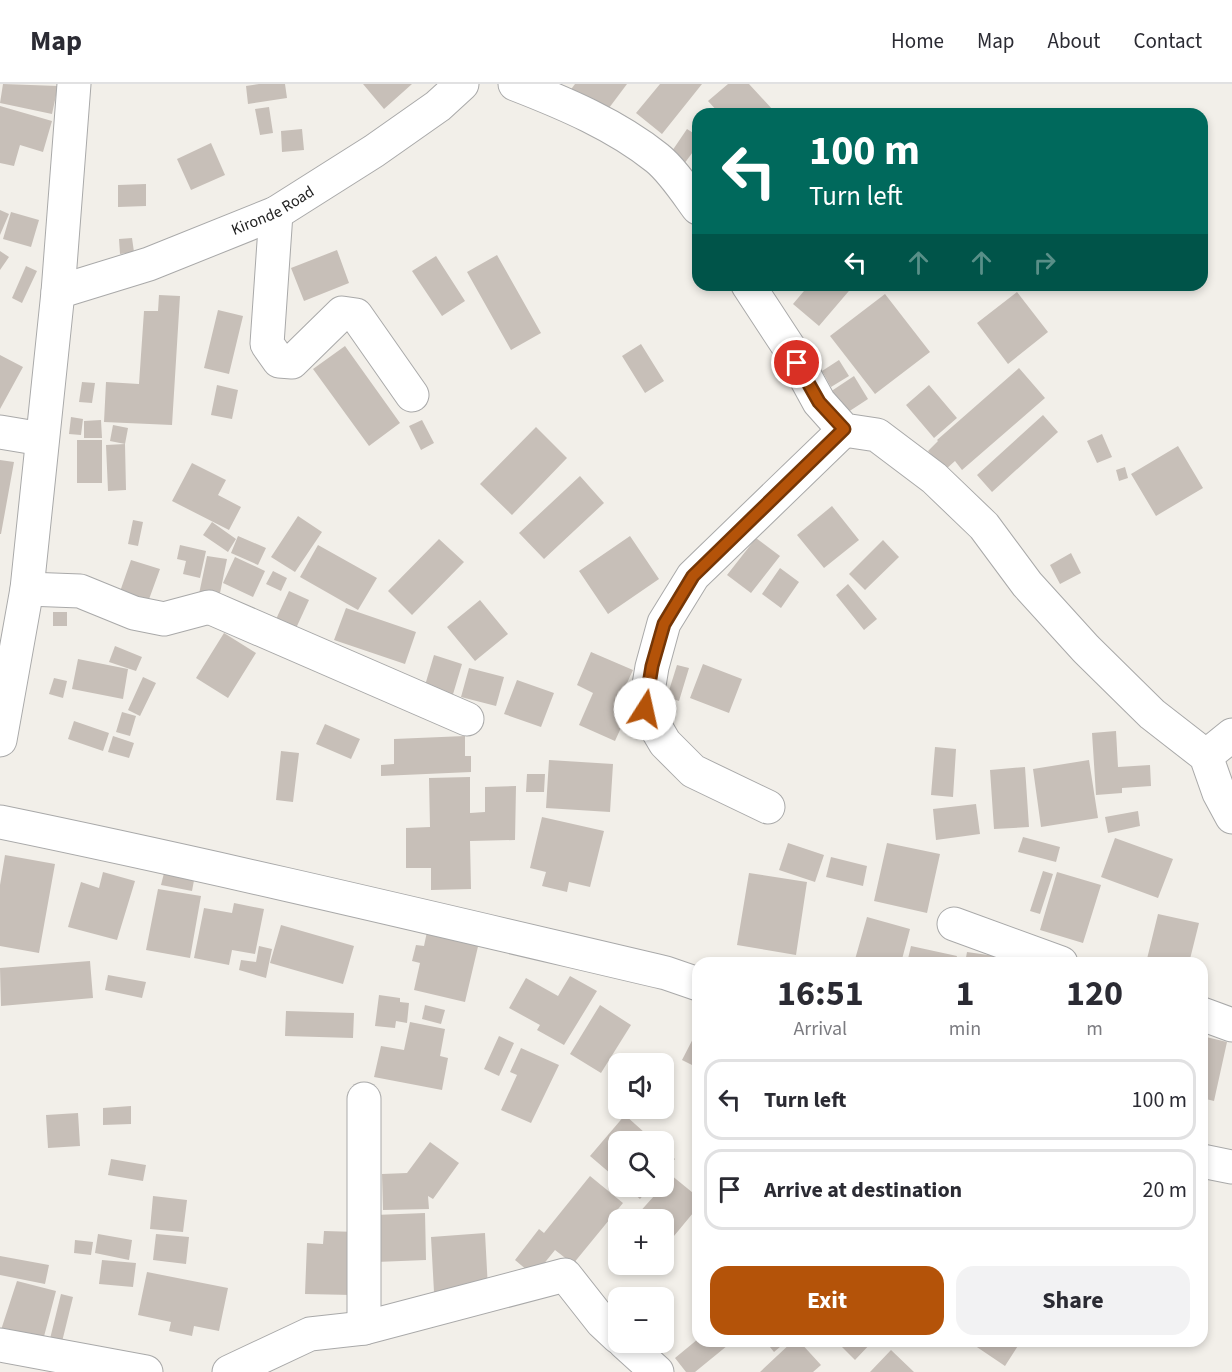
<!DOCTYPE html>
<meta charset="utf-8">
<style>
:root{--surface:#fff;--page:#f2f2f3;--text:#2b2b33;--muted:#7c7c81;--line:#e1e1e2;--accent:#b45309}
body{margin:0;font-family:"Source Sans 3",sans-serif;background:var(--page);color:var(--text);height:100vh;display:flex;flex-direction:column;font-size:22px;white-space:nowrap}
*{box-sizing:border-box;margin:0}
p{font-size:20px;color:var(--muted)}
.icon{flex:none;width:33px;height:33px;fill:none;stroke:currentColor;stroke-width:2;stroke-linecap:round;stroke-linejoin:round}
.map{position:relative;flex:1;overflow:hidden}
.sheet{position:absolute;left:692px;top:873px;width:516px;height:390px;display:flex;flex-direction:column;background:var(--surface);border-radius:18px;box-shadow:0 3px 9px #0003}
.sheet>*{flex:none}
.hud{position:absolute;left:692px;top:24px;width:516px;height:183px;border-radius:18px;box-shadow:0 3px 9px #0003;background:#00695c;color:#fff;overflow:hidden}
.tools{position:absolute;left:608px;top:969px;display:grid;gap:12px}
.tools a{display:grid;place-items:center;width:66px;height:66px;border-radius:12px;background:var(--surface);box-shadow:0 3px 9px #0003;font-size:30px}
.pin{position:absolute;display:grid;place-items:center;width:51px;height:51px;color:#fff;margin:-26px;border:3px solid #fff;border-radius:50%;box-shadow:0 2px 6px #0007}
.me{position:absolute;width:66px;margin:-33px;rotate:10deg;stroke-linejoin:round;filter:drop-shadow(0 0 4px #0008)}
.turn{display:flex;align-items:center;gap:21px;height:126px;padding:0 18px;font-size:27px}
.turn .icon{width:78px;height:78px;stroke-width:2.5}
.turn b{display:block;font-size:42px;line-height:51px}
.lanes{display:flex;align-items:center;height:57px;padding:0 18px;background:#0003;justify-content:center;gap:30px;direction:ltr}
.lanes .off{opacity:.35}
.eta{display:flex;justify-content:space-evenly;align-items:center;height:102px;text-align:center}
.eta b{font-size:36px;font-weight:700;line-height:42px}
.button{display:flex;gap:12px;margin-top:auto;padding:12px 18px}
.button a{flex:1;height:69px;border-radius:18px;background:var(--accent);color:#fff;font-size:24px;font-weight:700;line-height:69px;text-align:center}
.button a+a{background:var(--page);color:var(--text)}
ul{padding:0;list-style:none}
li{display:flex;align-items:center;gap:18px;height:81px;margin:0 12px 9px;padding:0 6px;border:3px solid var(--line);border-radius:18px}
li div{flex:1}
li b{display:block;font-size:22px}
li em{font-style:normal}
header{display:flex;align-items:center;gap:36px;box-sizing:border-box;height:84px;padding:0 30px;background:var(--surface);border-bottom:2px solid var(--line)}
header strong{font-size:28px}
nav{display:flex;gap:33px;margin-inline-start:auto;font-size:21px}
.map>svg:first-child{display:block}
.building{fill:#c7bfb8}
.lines{fill:none;stroke-linecap:round;stroke-linejoin:round}
.minor-casing{stroke:#a9a9a9;stroke-width:35}
.minor{stroke:#fff;stroke-width:33}
.route-casing{stroke:#753606;stroke-width:15}
.route{stroke:#b45309;stroke-width:10}
.labels{text-anchor:middle;dominant-baseline:central;stroke-width:5;stroke-linejoin:round;paint-order:stroke}
.street-label{font-size:16px;fill:#222;stroke:#fff}
</style>
<header>
<strong>Map</strong>
<nav><a>Home</a><a>Map</a><a>About</a><a>Contact</a></nav>
</header>
<div class="map">
<svg width="1232" height="1288" viewBox="0 0 1232 1288">
<rect width="100%" height="100%" fill="#f2efe9"/>
<path class="building" d="M3 0 58 2 52 30 0 19Z
M259 0H285L287 14 248 20 246 2Z
M363 0H412L384 25Z
M575 0H627L603 32 569 8Z
M660 0H702L662 50 636 29Z
M728 0H749L773 26 768 30H715L718 28 708 17Z
M0 22 52 37 43 68 20 61 14 82 0 79Z
M269 23 273 49 260 51 255 25Z
M302 45 304 66 282 68 281 47Z
M687 45 698 52V61L684 80 670 70Z
M211 59 225 91 191 106 177 75Z
M146 100V122L118 123V101Z
M0 126 9 130 0 151Z
M11 128 39 136 31 163 3 155Z
M132 154 134 168 120 170 119 155Z
M337 166 349 199 304 217 291 184Z
M0 167 9 173 0 186Z
M497 171 541 249 511 266 467 188Z
M436 172 465 217 442 232 412 187Z
M26 182 37 187 22 219 12 214Z
M809 201H854L819 242 793 220Z
M1017 208 1048 248 1008 280 977 239Z
M885 210 930 268 875 310 830 252Z
M159 211 180 212 172 341 104 338 106 298 139 300 144 227H158Z
M218 226 243 232 229 290 204 284Z
M641 260 664 297 645 309 622 272Z
M345 262 400 339 369 362 313 285Z
M0 271 23 283 0 325Z
M839 276 849 292 831 303 822 287Z
M1019 284 1045 314 962 386 955 377 945 386 928 367 938 357 937 356Z
M854 292 868 315 842 332 827 310Z
M82 298 95 299 92 319 79 318Z
M217 301 238 306 232 335 211 331Z
M929 301 957 334 934 354 906 321Z
M1043 331 1058 348 992 408 977 391Z
M71 333 83 335 81 351 69 350Z
M101 336 102 354H84V337Z
M422 336 434 359 421 366 409 342Z
M113 341 128 344 125 360 110 357Z
M536 343 567 374 512 431 480 400Z
M1102 350 1112 373 1097 379 1087 357Z
M77 356H102V399H77Z
M125 360 126 406 108 407 106 361Z
M1178 362 1203 404 1156 432 1131 390Z
M0 376 14 378 1 450H0Z
M192 379 226 396 218 411 241 423 229 446 172 417Z
M1125 383 1128 394 1119 397 1116 386Z
M580 392 604 419 544 475 519 449Z
M832 422 859 456 824 484 797 451Z
M298 432 322 448 295 488 271 473Z
M133 436 143 438 138 462 128 460Z
M212 438 236 455 228 468 203 451Z
M238 452 266 464 258 481 231 469Z
M630 452 659 495 608 530 579 487Z
M756 454 780 472 751 509 727 491Z
M439 455 464 478 412 531 388 507Z
M883 456 899 473 865 506 849 490Z
M180 461 206 467 200 494 183 490 186 477 177 475Z
M318 461 377 494 358 526 300 493Z
M1071 469 1081 489 1060 500 1050 481Z
M207 472 227 475 219 514 199 510Z
M235 473 265 487 253 513 223 499Z
M131 476 160 485 144 529 116 519Z
M780 484 799 498 781 524 762 510Z
M273 487 287 494 281 507 266 500Z
M848 500 877 535 864 546 836 511Z
M289 507 309 516 292 553 272 544Z
M480 516 508 550 475 577 447 543Z
M346 524 416 548 405 580 334 556Z
M53 528H67V542H53Z
M224 549 256 569 228 614 196 594Z
M115 562 142 573 136 587 109 578Z
M591 568 633 586 621 612 633 617 615 657 579 641 593 609 577 601Z
M434 571 462 580 451 617 423 608Z
M78 575 128 585 123 615 72 605Z
M703 580 742 595 729 629 690 614Z
M677 581 689 584 679 617 667 613Z
M469 584 504 593 496 622 461 613Z
M143 593 156 599 140 632 128 626Z
M54 594 67 597 63 614 49 610Z
M517 596 554 609 541 643 504 630Z
M122 628 136 632 130 652 116 648Z
M74 637 109 649 103 667 68 655Z
M325 640 360 655 351 675 316 660Z
M1116 647 1118 683 1150 681 1151 702 1122 704V709L1096 711 1092 649Z
M113 652 134 659 129 674 108 668Z
M465 652V672H471V688L381 692V681L394 680V655Z
M935 663 956 665 953 713 931 711Z
M281 667 299 669 293 718 276 716Z
M549 676 613 680 610 728 546 724Z
M1089 676 1098 734 1041 743 1033 685Z
M1025 683 1029 743 994 745 990 686Z
M527 690H545L544 708H526Z
M470 693V729L485 728V703L516 702 515 756 470 757 471 805 431 806V784H406V744L430 743 429 694Z
M976 720 980 750 936 756 933 725Z
M1138 727 1140 742 1108 749 1105 733Z
M542 733 604 747 590 803 569 798 567 808 542 802 546 788 530 784Z
M1023 753 1060 763 1056 778 1018 768Z
M1115 754 1173 775 1158 814 1101 793Z
M788 759 824 771 815 798 779 786Z
M887 759 940 770 927 829 874 817Z
M5 771 55 780 39 869 0 862V801Z
M831 773 867 782 863 802 826 793Z
M165 785 195 791 192 807 161 801Z
M1043 787 1053 790 1040 830 1030 827Z
M103 788 135 797 117 856 68 843 81 798 99 804Z
M1057 788 1101 801 1083 859 1040 846Z
M749 789 807 798 796 871 737 861Z
M158 805 201 812 190 874 146 866Z
M234 819 264 825 255 870 232 866 229 881 194 874 204 824 232 829Z
M1158 830 1199 839 1189 879H1146Z
M867 833 910 845 901 879H854Z
M281 841 354 862 343 900 270 879Z
M428 843 480 854 465 918 414 906 420 879 412 877 416 861 424 862Z
M259 862 272 865 266 894 239 886 241 876 256 878Z
M911 862 957 872 955 879H907Z
M967 868 1002 873 1001 879H965Z
M90 877 93 914 1 922 0 884Z
M108 891 146 898 142 914 105 906Z
M570 892 597 907 564 961 537 946 540 941 509 924 526 894 558 912Z
M379 911 400 914V918L409 919 407 939 396 937 395 944 375 942Z
M425 921 445 926 441 940 422 935Z
M600 921 631 941 601 989 570 970Z
M286 927 354 929 353 954 285 952Z
M410 938 445 945 440 972 448 974 442 1006 374 993 381 962 404 966Z
M698 945V984L682 976Z
M499 952 514 959 499 992 484 985Z
M1202 952 1227 958 1214 1017 1202 1014Z
M521 964 559 981 531 1039 501 1026 517 991 510 988Z
M131 1022V1040L103 1041V1024Z
M78 1029 80 1062 48 1064 46 1031Z
M625 1031 655 1058H618V1096L590 1072Z
M430 1058 459 1079 433 1115 428 1112 429 1125 383 1126 382 1090 407 1089Z
M663 1064 675 1075 663 1089Z
M111 1075 146 1081 143 1097 108 1091Z
M671 1091 698 1113V1123L669 1158 663 1153V1136H642L637 1131 663 1102Z
M590 1092 623 1119 573 1180 555 1166 534 1192 515 1176 539 1145 544 1149Z
M625 1102H651L640 1115Z
M153 1112 187 1116 183 1148 150 1145Z
M425 1129 426 1176 376 1178 375 1131Z
M324 1147 358 1148 352 1211 305 1210 307 1159 323 1160Z
M485 1149 488 1205 434 1208 431 1153Z
M98 1150 132 1156 129 1176 95 1169Z
M156 1150 189 1153 186 1180 153 1176Z
M75 1156 93 1158 91 1171 74 1169Z
M0 1172 49 1181 45 1200 0 1191Z
M102 1176 136 1179 133 1203 99 1200Z
M147 1188 228 1204 219 1247 194 1242 192 1252 169 1247 171 1238 138 1231Z
M17 1197 56 1207 42 1260 0 1249Z
M61 1210 73 1213 60 1266 48 1263Z
M698 1255V1257H733L695 1288H686L675 1274Z
M765 1257H787L774 1268Z
M793 1257H799L821 1281 813 1288H760Z
M836 1257H873L855 1276Z
M968 1257H1021L1005 1282Z
M891 1266 914 1288H870Z"/>
<g class="lines">
<defs>
<g id="minor">
<path d="M515 0C564 19 616 41 657 74 672 86 687 109 698 124"/>
<path d="M276 129 267 260 279 277 292 278 342 229 356 231 412 311"/>
<path d="M748 201 790 265 819 318 844 346 877 351 934 394 984 442 1027 500 1086 565 1152 630 1206 672 1219 709 1232 733"/>
<path id="s1" d="M58 208 149 180 276 129 374 67 438 22 462 0"/>
<path d="M0 348 42 355"/>
<path d="M27 505 80 507 134 529 164 535 209 523 467 635"/>
<path d="M0 656 27 505 58 208 74 0"/>
<path d="M1206 672 1232 651"/>
<path d="M768 723 693 687 665 659 645 625 652 583 664 539 693 492 844 346"/>
<path d="M0 738C223 784 444 837 666 889L698 900"/>
<path d="M954 840 1061 879"/>
<path d="M1202 930 1232 941"/>
<path d="M364 1015V1244"/>
<path d="M1202 1077 1232 1083"/>
<path d="M624 1258 657 1288"/>
<path d="M0 1261 146 1288"/>
<path d="M229 1288 310 1250 364 1244 565 1191 602 1238 618 1253"/>
</g>
</defs>
<use href="#minor" class="minor-casing"/>
<use href="#minor" class="minor"/>
</g>
<g class="lines">
<defs>
<path id="route" d="M645 625 652 582 664 540 693 492 844 345 819 318 797 279"/>
</defs>
<use href="#route" class="route-casing"/>
<use href="#route" class="route"/>
</g>
<g class="labels">
<g class="street-label">
<text stroke="none"><textPath href="#s1" startOffset="230">Kironde Road</textPath></text>
</g>
</g>
</svg>
<div class="tools">
<a><svg class="icon" aria-label="sound" viewBox="0 0 24 24"><path d="M4 9h4l5-4v14l-5-4H4zM17 9q2 3 0 6"/></svg></a>
<a><svg class="icon" aria-label="search" viewBox="0 0 24 24"><circle cx="10" cy="10" r="6"/><path d="M15 15l6 6"/></svg></a>
<a>+</a>
<a>−</a>
</div>
<div class="pin" style="left:797px;top:279px;background:#d93025"><svg class="icon" aria-label="arrive" viewBox="0 0 24 24"><path d="M6 21V4h12l-3 4 3 4H6"/></svg></div>
<svg class="me" style="left:645px;top:625px" viewBox="-20 -20 40 40"><circle r="19" fill="#fff"/><path d="M0-13L10 11 0 6-10 11z" fill="#b45309"/></svg>
<div class="hud">
<div class="turn"><svg class="icon" aria-label="left" viewBox="0 0 24 24"><path d="M17 20v-9H6M10 6l-5 5 5 5"/></svg><div><b>100 m</b>Turn left</div></div>
<div class="lanes"><svg class="icon" aria-label="left" viewBox="0 0 24 24"><path d="M17 20v-9H6M10 6l-5 5 5 5"/></svg><svg class="icon off" aria-label="ahead" viewBox="0 0 24 24"><path d="M12 20V5M6 11l6-6 6 6"/></svg><svg class="icon off" aria-label="ahead" viewBox="0 0 24 24"><path d="M12 20V5M6 11l6-6 6 6"/></svg><svg class="icon off" aria-label="right" viewBox="0 0 24 24"><path d="M7 20v-9h11M14 6l5 5-5 5"/></svg></div>
</div>
<section class="sheet">
<div class="eta">
<div><b>16:51</b><p>Arrival</p></div>
<div><b>1</b><p>min</p></div>
<div><b>120</b><p>m</p></div>
</div>
<ul>
<li><svg class="icon" aria-label="left" viewBox="0 0 24 24"><path d="M17 20v-9H6M10 6l-5 5 5 5"/></svg><div><b>Turn left</b></div><em>100 m</em></li>
<li><svg class="icon" aria-label="arrive" viewBox="0 0 24 24"><path d="M6 21V4h12l-3 4 3 4H6"/></svg><div><b>Arrive at destination</b></div><em>20 m</em></li>
</ul>
<div class="button"><a>Exit</a><a>Share</a></div>
</section>
</div>
